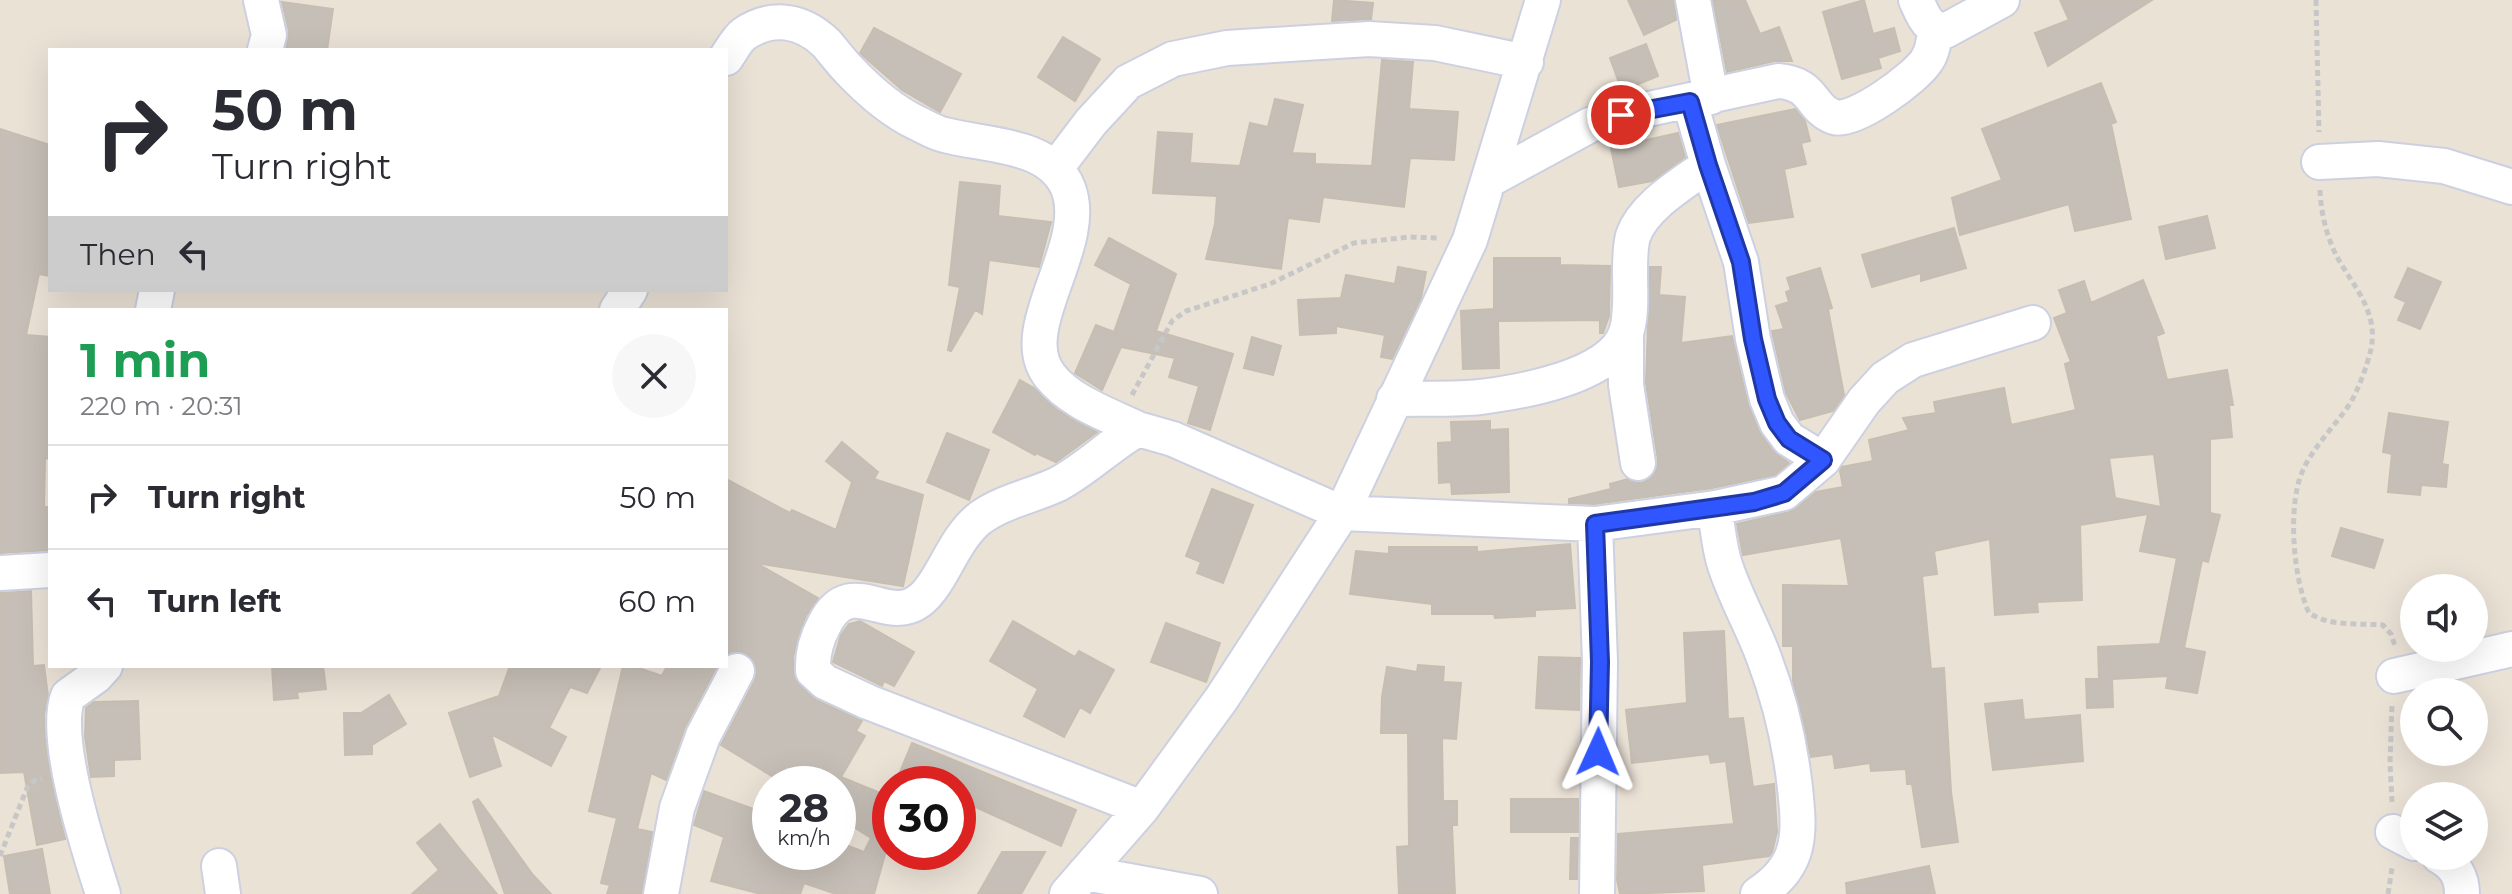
<!DOCTYPE html>
<meta charset="utf-8">
<style>
:root{--surface:#fff;--page:#f7f7f7;--text:#2b2b33;--muted:#7c7c81;--line:#e1e1e2}
body{margin:0;font-family:Montserrat,sans-serif;background:var(--page);color:var(--text);height:100vh;display:flex;flex-direction:column;font-size:30px;white-space:nowrap}
*{box-sizing:border-box;margin:0}
p{font-size:26px;color:var(--muted)}
.icon{flex:none;width:44px;height:44px;fill:none;stroke:currentColor;stroke-width:2;stroke-linecap:round;stroke-linejoin:round}
.map{position:relative;flex:1;overflow:hidden}
.drawer{position:absolute;left:48px;top:308px;width:680px;height:360px;display:flex;flex-direction:column;background:var(--surface);border-radius:0px;box-shadow:0 8px 32px #0002}
.drawer>*{flex:none}
.top-card{position:absolute;left:48px;top:48px;width:680px;height:244px;border-radius:0px;box-shadow:0 8px 32px #0002;background:#fff;color:var(--text);overflow:hidden}
.tools{position:absolute;left:2400px;top:574px;display:grid;gap:16px}
.tools a{display:grid;place-items:center;width:88px;height:88px;border-radius:50%;background:var(--surface);box-shadow:0 8px 32px #0002;font-size:40px}
.speed{position:absolute;left:752px;top:766px;display:flex;gap:16px;font-size:40px;font-weight:700;text-align:center}
.speed>*{display:grid;place-content:center;width:104px;height:104px;border-radius:50%;background:var(--surface);box-shadow:0 8px 32px #0002;line-height:1}
.speed small{font-size:20px;font-weight:400}
.speed .limit{border:12px solid #d22;background:#fff;color:#111}
.pin{position:absolute;display:grid;place-items:center;width:68px;height:68px;color:#fff;margin:-34px;border:4px solid #fff;border-radius:50%;box-shadow:0 2px 8px #0007}
.me{position:absolute;width:88px;margin:-44px;rotate:1deg;stroke-linejoin:round;filter:drop-shadow(0 0 6px #0008)}
.turn{display:flex;align-items:center;gap:28px;height:168px;padding:0 32px;font-size:36px}
.turn .icon{width:104px;height:104px;stroke-width:2.5}
.turn b{display:block;font-size:56px;line-height:68px}
.then{display:flex;align-items:center;height:76px;padding:0 32px;background:#0003;gap:16px;font-size:30px}
.round{display:grid;place-items:center;flex:none;width:84px;height:84px;border-radius:42px;background:var(--page)}
.overview{display:flex;align-items:center;justify-content:space-between;height:136px;padding:0 32px}
h1{font-size:48px;font-weight:700;line-height:60px;color:#1e9e55}
ul{padding:0;list-style:none}
li{display:flex;align-items:center;gap:24px;height:104px;padding:0 32px;border-top:2px solid var(--line)}
li div{flex:1}
li b{display:block;font-size:30px}
li em{font-style:normal}
.map>svg:first-child{display:block}
.building{fill:#c6bfb7;stroke:#c6beb1;stroke-width:2;fill-rule:evenodd}
.lines{fill:none;stroke-linecap:round;stroke-linejoin:round}
.street-casing{stroke:#ccd0e1;stroke-width:38}
.path{stroke:#c7c7c7;stroke-width:5;stroke-dasharray:6 4;stroke-linecap:butt}
.street{stroke:#fff;stroke-width:34}
.route-casing{stroke:#1f38a6;stroke-width:20}
.route{stroke:#2f56ff;stroke-width:14}
</style>
<div class="map">
<svg width="2512" height="894" viewBox="0 0 2512 894">
<rect width="100%" height="100%" fill="#ebe2d6"/>
<path class="building" d="M1334 0 1373 3 1371 19 1332 21Z
M1628 0H1674L1676 20 1644 35Z
M1713 0H1745L1760 34 1779 27 1792 61H1774L1727 72Z
M1864 0 1873 34 1894 28 1900 51 1878 58 1881 68 1842 79 1823 12Z
M2060 0H2152L2048 66 2035 33 2069 20Z
M282 2 333 9 327 50H286L289 31Z
M874 28 961 74 940 112 902 90 860 53Z
M1063 37 1100 59 1075 101 1038 77Z
M1646 44 1658 76 1622 91 1610 58Z
M1382 60 1413 62 1409 109 1458 112 1454 160 1410 158 1404 207 1323 197 1319 222 1288 218 1281 269 1206 259 1215 224 1217 196 1153 193 1158 132 1192 134 1190 163 1240 166 1250 123 1268 127 1275 99 1303 105 1292 153 1315 154V164L1372 166Z
M2101 83 2116 122 2111 124 2131 219 2075 231 2069 204 1960 235 1952 198 2002 180 1982 129Z
M1795 109 1805 121 1810 141 1801 143 1806 164 1784 169 1793 217 1749 223 1717 125Z
M0 129 50 145V276L39 274 26 335 50 337V459L45 458 44 507H50V550L0 553Z
M1678 133 1685 157 1652 181 1619 187 1611 148Z
M960 182 1000 186 998 216 1051 222 1039 267 989 260 982 314 975 310 951 351 948 350 960 287 949 285Z
M2207 216 2215 248 2166 259 2159 227Z
M1954 228 1966 268 1921 281V273L1872 287 1862 255Z
M1109 238 1176 274 1156 331 1233 354 1210 430 1188 423 1199 386 1169 377 1175 358 1121 347 1102 390 1075 373 1096 325 1114 332 1131 284 1095 265Z
M1494 258H1560V265L1610 266 1609 316 1603 333H1600V320L1498 321 1499 368 1463 369 1461 311 1494 309Z
M1398 267 1426 272 1421 298 1392 359 1381 357 1385 335 1336 326V333L1300 335 1298 300 1341 298 1346 275 1395 284Z
M1650 267H1661L1659 295 1685 297 1681 343 1732 336 1748 404 1759 431 1773 451 1789 463 1775 475 1712 488 1594 504 1569 503V499L1611 489 1610 484 1628 479 1642 483 1651 478 1657 469 1658 460 1646 383Z
M1820 268 1832 308 1828 309 1844 395 1833 411 1800 420 1786 393 1772 331 1784 329 1776 306 1789 302 1786 292 1791 290 1787 278Z
M2408 268 2441 282 2420 329 2398 320 2406 302 2395 297Z
M2143 280 2164 333 2156 336 2167 380 2227 370 2233 405H2229L2232 437 2210 439V513L2220 515 2208 562 2202 560 2184 648 2205 652 2197 693 2166 688 2168 676 2112 679 2113 707 2087 708 2086 679H2099L2098 647 2160 644 2177 558 2140 551 2148 514 2080 525 2082 600 2037 602 2038 612 1995 615 1990 539 1934 551 1937 574 1922 576 1931 669 1944 668 1951 792 1958 842 1922 847 1912 784H1907L1906 769 1871 771 1870 763 1835 768 1833 754 1811 757 1793 681V646H1783V585L1849 586 1841 538 1743 555 1737 524 1789 512 1816 492 1843 487 1840 471 1842 467 1873 461 1869 440 1909 430 1903 418 1936 413 1934 402 2004 388 2011 425 2076 410 2065 364 2071 362 2054 318 2067 313 2059 290 2084 281 2091 303ZM2154 454 2161 507 2115 498 2109 458Z
M1252 337 1281 346 1273 375 1244 368Z
M1020 380 1034 388 1057 410 1097 432 1056 462 1036 453 1035 455 993 432Z
M2389 413 2448 422 2442 464 2448 465 2446 487 2421 485 2420 495 2388 492 2392 454 2383 452Z
M1490 421V430L1508 429 1509 492 1452 494 1451 482 1439 483 1438 443 1452 442 1451 422Z
M947 433 989 450 969 500 927 482Z
M842 442 878 472 874 479 923 495 903 586 756 563 818 598 806 616 798 636 793 658 795 679 816 700 862 721 856 731 865 736 841 777 890 797V849L887 847 874 894H836L804 883 800 894H761L711 881 724 837 694 825 704 791 770 815V852H838V842L864 852 871 838 838 817V783L785 784 721 745 755 680 757 671 754 661 747 654 737 651 726 654V479L790 513 792 510 836 530 852 482 826 461Z
M1212 489 1253 505 1223 583 1197 573 1201 562 1186 556Z
M2341 528 2383 540 2374 568 2332 556Z
M1570 544 1575 608 1535 610V616L1495 618 1494 614H1432V604L1350 594 1356 551 1389 554V547H1477V552Z
M31 591 33 666 44 665 48 696 44 715 45 741 55 798 65 839 37 845 24 772 0 773V593Z
M860 621 914 652 894 686 884 681 882 686 833 662 841 635 849 624Z
M1013 621 1075 657 1079 651 1114 670 1090 713 1080 707 1064 737 1024 716 1038 689 990 661Z
M1166 623 1220 643 1206 682 1151 662Z
M1724 631 1728 719 1743 718 1753 787 1774 784 1777 832 1772 852 1769 856 1702 865 1704 891 1620 894 1617 880 1618 834 1734 824 1726 761 1711 763 1709 754 1632 763 1626 710 1687 703 1684 633Z
M1539 657 1580 658 1579 710 1536 708Z
M1418 665 1444 667 1443 682 1461 683 1456 739 1442 738 1443 801H1457V825H1452L1455 894H1399L1397 847 1409 846 1408 733H1381L1382 697 1387 667 1417 672Z
M272 666H323L326 689 297 692 298 698 274 700Z
M510 666H601L587 693 570 687 549 728 566 737 551 766 491 734 501 766 470 777 449 713 499 696Z
M623 666H633L662 676 667 666H717L685 727 666 780 651 773 637 829 652 832 642 894H607L610 885 601 883 617 818 589 811Z
M389 695 406 724 372 745V754L345 755 344 713H361Z
M2022 700 2024 720 2080 715 2083 761 1993 770 1985 704Z
M138 701 140 759 114 760V776L91 777 85 737 86 708 94 702Z
M912 743 1076 810 1061 846 958 799V784H895Z
M478 799 533 875 551 894H505L473 802Z
M1511 799H1578V832H1511Z
M440 824 459 848 497 894H412L439 870 417 843Z
M1571 838H1578L1577 879H1570Z
M42 849 50 894H10L4 856Z
M1002 852H1045L1021 894H978Z
M1929 866 1935 894H1847L1846 883Z"/>
<g class="lines">
<defs>
<path id="street" d="M261 0 269 35 265 50
M1693 0 1711 97
M1916 0C1923 15 1927 29 1945 31L2002 0
M726 58C731 51 737 39 744 34 772 15 802 20 826 43 834 52 841 62 850 71 869 91 892 111 917 123 926 127 935 133 945 135 985 146 1050 143 1068 188 1091 246 1012 329 1050 376 1070 402 1109 415 1138 429
M1690 102 1708 165 1741 262 1753 339 1767 399 1777 423 1789 439 1823 460
M2319 162 2378 159 2444 166 2512 187
M1056 168 1091 122 1128 82 1173 59 1227 48 1369 39 1435 43 1526 62
M1489 180 1590 125 1621 115 1778 81C1816 84 1809 108 1834 117 1853 124 1917 77 1927 60 1933 51 1934 40 1935 30
M153 310 157 290
M617 310 630 290
M1626 334V385L1638 463
M1394 399C1422 398 1452 400 1480 397 1520 392 1611 377 1626 333 1632 315 1630 291 1630 272 1630 261 1630 247 1633 236 1644 205 1684 183 1708 165
M1715 508C1717 526 1719 544 1724 562 1734 595 1752 625 1764 658 1780 700 1790 743 1795 788 1800 834 1802 866 1758 894
M1595 524 1600 662 1597 894
M0 573 50 570
M2394 676 2512 649
M1142 808 868 702 825 682 813 671C812 654 816 640 824 625 850 572 886 626 919 601 942 584 952 540 980 518 1003 501 1033 496 1058 484 1088 468 1109 445 1138 429L1173 439 1342 513 1595 524 1715 508 1784 493 1823 460 1864 401 1885 378 1913 360 2033 323
M2393 832 2414 843
M2439 856C2455 865 2462 876 2462 894
M219 866 223 894
M1085 873 1200 894
M103 894C89 850 52 738 68 696L96 676 105 666
M661 894 677 808 703 736 737 671
M1067 894 1142 808 1222 698 1342 513 1470 240 1543 0"/>
</defs>
<use href="#street" class="street-casing"/>
<path class="path" d="M2316 0 2319 132
M2320 190C2321 213 2326 234 2336 255 2352 285 2379 311 2371 349 2367 366 2358 391 2349 405 2334 427 2314 446 2303 470 2287 504 2293 579 2309 613 2331 627 2358 623 2383 625L2391 634 2395 646
M1132 395 1172 321 1186 311 1270 284 1354 243 1410 237 1437 238
M2392 802 2390 763 2392 704
M0 856 27 788 34 781 42 779
M2388 894 2392 868"/>
<use href="#street" class="street"/>
</g>
<g class="lines">
<defs>
<path id="route" d="M1598 752 1600 662 1595 524 1754 502 1784 493 1823 460 1789 439 1777 423 1767 399 1753 339 1741 262 1708 165 1690 102 1621 115"/>
</defs>
<use href="#route" class="route-casing"/>
<use href="#route" class="route"/>
</g>
</svg>
<div class="tools">
<a><svg class="icon" aria-label="sound" viewBox="0 0 24 24"><path d="M4 9h4l5-4v14l-5-4H4zM17 9q2 3 0 6"/></svg></a>
<a><svg class="icon" aria-label="search" viewBox="0 0 24 24"><circle cx="10" cy="10" r="6"/><path d="M15 15l6 6"/></svg></a>
<a><svg class="icon" aria-label="layers" viewBox="0 0 24 24"><path d="M12 4l9 5-9 5-9-5zM3 14l9 5 9-5"/></svg></a>
</div>
<div class="speed"><div>28<small>km/h</small></div><div class="limit">30</div></div>
<div class="pin" style="left:1621px;top:115px;background:#d93025"><svg class="icon" aria-label="arrive" viewBox="0 0 24 24"><path d="M6 21V4h12l-3 4 3 4H6"/></svg></div>
<svg class="me" style="left:1598px;top:752px" viewBox="-20 -20 40 40"><path d="M0-17L14 15 0 8-14 15z" fill="#2f56ff" stroke="#fff" stroke-width="4"/></svg>
<div class="top-card">
<div class="turn"><svg class="icon" aria-label="right" viewBox="0 0 24 24"><path d="M7 20v-9h11M14 6l5 5-5 5"/></svg><div><b>50 m</b>Turn right</div></div>
<div class="then">Then<svg class="icon" aria-label="left" viewBox="0 0 24 24"><path d="M17 20v-9H6M10 6l-5 5 5 5"/></svg></div>
</div>
<section class="drawer">
<div class="overview"><div><h1>1 min</h1><p>220 m · 20:31</p></div><a class="round"><svg class="icon" aria-label="close" viewBox="0 0 24 24"><path d="M6 6l12 12M18 6L6 18"/></svg></a></div>
<ul>
<li><svg class="icon" aria-label="right" viewBox="0 0 24 24"><path d="M7 20v-9h11M14 6l5 5-5 5"/></svg><div><b>Turn right</b></div><em>50 m</em></li>
<li><svg class="icon" aria-label="left" viewBox="0 0 24 24"><path d="M17 20v-9H6M10 6l-5 5 5 5"/></svg><div><b>Turn left</b></div><em>60 m</em></li>
</ul>
</section>
</div>
